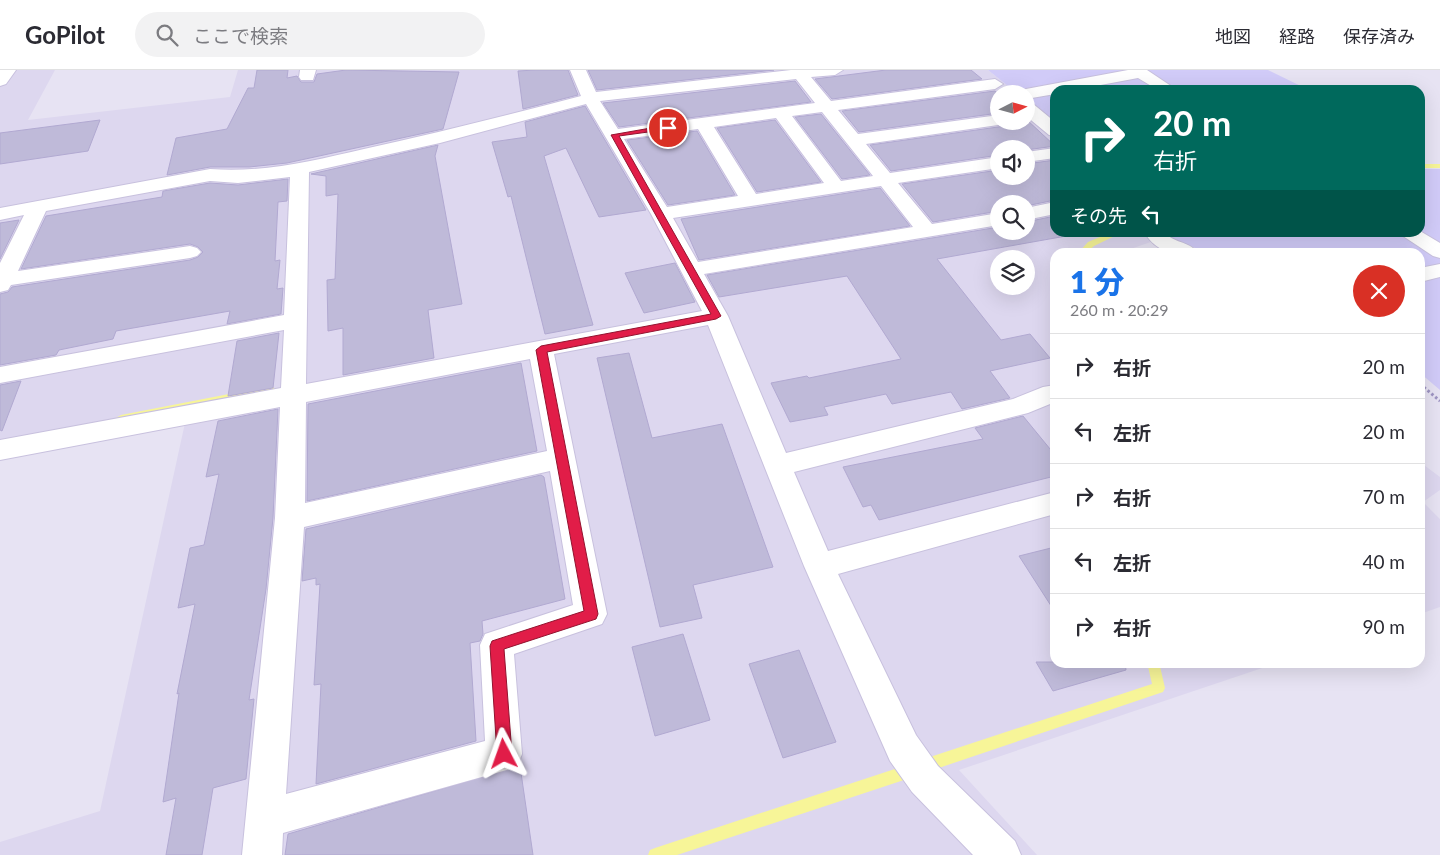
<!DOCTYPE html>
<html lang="ja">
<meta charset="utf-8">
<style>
:root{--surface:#fff;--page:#f2f2f3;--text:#2b2b33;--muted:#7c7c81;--line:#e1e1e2;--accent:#1a73e8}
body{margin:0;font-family:Lato,"Noto Sans JP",sans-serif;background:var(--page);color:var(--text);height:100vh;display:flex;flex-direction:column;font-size:19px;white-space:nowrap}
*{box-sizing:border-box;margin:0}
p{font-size:16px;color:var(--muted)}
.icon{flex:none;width:28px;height:28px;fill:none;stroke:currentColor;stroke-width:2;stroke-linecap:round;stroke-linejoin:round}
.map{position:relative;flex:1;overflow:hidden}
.sheet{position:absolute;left:1050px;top:178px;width:375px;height:420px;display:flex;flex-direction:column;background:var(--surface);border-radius:15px;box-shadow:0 5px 20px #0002}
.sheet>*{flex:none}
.hud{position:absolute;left:1050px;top:15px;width:375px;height:152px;border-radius:15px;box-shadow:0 5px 20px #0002;background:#00695c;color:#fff;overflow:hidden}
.needle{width:32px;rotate:84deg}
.controls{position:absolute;left:990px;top:15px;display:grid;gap:10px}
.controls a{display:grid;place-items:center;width:45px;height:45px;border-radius:50%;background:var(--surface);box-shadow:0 5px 20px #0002;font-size:25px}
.pin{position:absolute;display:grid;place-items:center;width:42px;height:42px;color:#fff;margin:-21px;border:2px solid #fff;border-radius:50%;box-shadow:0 1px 5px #0007}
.me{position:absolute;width:55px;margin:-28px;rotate:356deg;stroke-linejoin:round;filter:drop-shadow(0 0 4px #0008)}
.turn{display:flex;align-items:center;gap:18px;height:105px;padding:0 20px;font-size:22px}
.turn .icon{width:65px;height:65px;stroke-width:2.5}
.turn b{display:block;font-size:35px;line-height:42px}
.then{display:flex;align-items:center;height:48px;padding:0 20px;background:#0003;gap:10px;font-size:19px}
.round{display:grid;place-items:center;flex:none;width:52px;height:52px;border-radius:26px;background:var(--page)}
.head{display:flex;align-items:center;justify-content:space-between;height:85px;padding:0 20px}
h1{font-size:30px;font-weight:800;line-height:38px;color:var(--accent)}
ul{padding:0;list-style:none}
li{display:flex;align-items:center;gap:15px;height:65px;padding:0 20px;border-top:1px solid var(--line)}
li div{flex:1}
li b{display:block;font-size:19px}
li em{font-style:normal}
header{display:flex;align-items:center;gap:30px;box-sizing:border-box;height:70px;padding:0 25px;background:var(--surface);border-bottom:1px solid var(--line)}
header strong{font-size:24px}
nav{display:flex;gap:28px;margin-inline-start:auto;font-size:18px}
.search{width:350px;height:45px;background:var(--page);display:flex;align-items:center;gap:12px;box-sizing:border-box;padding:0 18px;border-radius:28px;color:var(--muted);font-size:19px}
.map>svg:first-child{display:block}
.residential{fill:#ddd7ef;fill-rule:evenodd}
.commercial{fill:#d1cbf8}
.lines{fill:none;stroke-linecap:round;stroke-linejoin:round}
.stream{fill:#f7f598;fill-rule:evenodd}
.building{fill:#bfbad9;stroke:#b1a9d1}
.minor-casing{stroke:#c8c1de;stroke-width:2}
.path{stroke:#9e94c3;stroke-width:3;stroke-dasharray:2.5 2.5;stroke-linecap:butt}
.minor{fill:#fff;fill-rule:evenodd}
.route{fill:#e11d48;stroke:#92132f}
</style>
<header>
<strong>GoPilot</strong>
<div class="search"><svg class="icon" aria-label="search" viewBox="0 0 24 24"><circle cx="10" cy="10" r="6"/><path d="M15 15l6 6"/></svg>ここで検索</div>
<nav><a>地図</a><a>経路</a><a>保存済み</a></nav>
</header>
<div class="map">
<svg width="1440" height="785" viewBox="0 0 1440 785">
<rect width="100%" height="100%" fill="#e7e3f3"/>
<path class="residential" d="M0 0H55L28 50 230 27 238 0H988L1018 24H999V51H1026V30L1055 54V162H1166L1168 166 1122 182H1055V592L1277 593 959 700 1037 785H0V772L100 741 185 353 0 387ZM999 79H1026V106H999ZM999 134H1026V161H999ZM999 189H1026V216H999Z
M1420 392 1440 407V420L1423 432 1440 449V537L1420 544Z"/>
<path class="commercial" d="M988 0H1268L1309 20H1055V54L1026 30V24H1018Z
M1420 99H1440V320L1420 303V182H1204L1168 166 1166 163 1420 162Z"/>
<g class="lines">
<path class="stream" d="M1420 94H1440V98H1420Z
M1112 162H1123L1094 176 1087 182H1079L1088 172Z
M270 316 273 317 275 319 273 321 121 351 116 348 121 345Z
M1147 592H1159L1165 618 1163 622 924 703 919 701 917 696 919 691 924 689 1152 614Z
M910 694 915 696 917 701 915 706 910 708 677 785H648L650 780 655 778Z"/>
</g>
<path class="building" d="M257 0H288L287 8 297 6 301 12H314L317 4 346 0 459 2 443 59 287 93 249 97H210L167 105 176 68 227 59 248 18H254Z
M535 0H568L578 25 523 39 518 1Z
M588 0H774L597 20Z
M886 0H971L982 9 832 29 815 9Z
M795 11 811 32 619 57 603 33Z
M995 21 999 24V43L859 62 842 41Z
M585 36 646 140 599 147 566 78 544 86 593 255 545 264 511 126 508 127 492 72 527 67 525 52Z
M821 44 870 105 842 109 795 47Z
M1026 49 1055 76 1026 80 999 79V85L891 101 870 75 1005 56 1009 51H1026Z
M100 50 88 81 0 94V63Z
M775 50 821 112 757 122 717 58Z
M697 61 735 125 668 135 627 70Z
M438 75 435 86 462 234 428 240 434 288 343 305V258L328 261 327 210 335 209 338 124 326 126V106L311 104Z
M1055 90V130L1026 136V134H999V141L933 152 902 114 999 100V106H1026V94Z
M288 109 287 131 278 132 275 191 280 190 277 219 283 218 281 244 227 254 230 241 116 261 113 269 59 280 56 285 0 295V224L8 222 12 217 190 190 198 187 203 182 198 177 190 174 21 199 46 146 162 127 163 121 210 113 238 115Z
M880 118 910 156 699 190 681 149Z
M1055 146V162L1083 163 937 189 1001 270 1030 264 1050 288 990 301 1010 328 962 339 951 322 892 334 886 324 824 337 828 345 790 352 771 313 807 306 809 308 901 289 847 206 719 227 707 205 999 157V161H1026V152Z
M19 150 0 189V153Z
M675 193 695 232 644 243 625 203Z
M279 263 273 318 228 326 237 271Z
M629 283 652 368 722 354 773 497 693 515 702 548 660 557 597 288Z
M521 293 537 381 307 431 308 334Z
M21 311 2 361 0 360V315Z
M278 339 273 448 266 519 249 630 254 629 246 709 213 718 202 785H166L176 728 163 732 179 623 177 624 195 534 178 538 190 478 204 475 219 404 206 407 218 351Z
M1023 346 1055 385V406L879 450 871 435 863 437 843 397 983 369 975 358Z
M541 405 544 407 565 529 482 551 483 564 480 571 470 573 476 671 316 714 321 614 314 615 320 514 316 515V508L302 511 306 459Z
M1055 477V542L1019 486Z
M683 564 710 650 655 666 632 577Z
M799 580 836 672 783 688 749 594Z
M1036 592H1125L1126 600 1053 621Z
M520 696 533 785H285L288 764Z"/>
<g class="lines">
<defs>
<path id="minor" d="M0 0H16L6 14 0 16Z
M300 0H316L313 10H301L299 7Z
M570 0H586L596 22 791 0H843L835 5 811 7 831 31 995 9 1003 14 995 19 838 40 858 64 999 45V51H1007L1005 54 866 74 890 103 999 87V98L898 113 932 154 999 143V155L704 204 728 246 786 383 1013 329 1043 317 1055 315V332L1028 343 794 402 828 481 1055 422V444L838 504 916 665 938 696 1015 771 1021 785H973L912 722 890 691 804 496 708 255 554 284 607 544 602 554 514 584 522 684 517 697 283 763 282 785H242L275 448 280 337 0 390V370L281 318 284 260 0 313V297L284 245 290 107 238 113 210 111 46 141 18 201 190 176 197 178 201 182 197 186 190 188 11 215 8 220 0 222V193L24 145 0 150V138L210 99C263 103 312 91 364 79 437 63 509 45 581 26ZM796 9 815 33 618 59 600 31ZM586 34 651 144 702 241 306 314 309 102 440 73ZM822 42 873 106 841 111 792 46ZM776 48 824 113 756 124 714 57ZM698 59 738 126 667 137 624 69ZM881 116 913 157 698 192 673 148ZM530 289 547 381 305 433 306 332ZM550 401 573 535 485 564 480 575 485 671 286 724 304 457Z
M1128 0H1147L1177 20H1158L1138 8 1074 20H1055V24L1026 29V24H1018L1026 19Z
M1026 32 1032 33 1055 52V66L1049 65 1026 46Z
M1055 78V88L1026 92V82Z
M1055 132V144L1026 150V138Z
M1420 161 1440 173V188L1433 186 1397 162Z
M1144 162H1165C1172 173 1189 171 1197 182 1173 185 1157 183 1144 162Z
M1440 194V207L1420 212V198Z"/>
</defs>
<use href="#minor" class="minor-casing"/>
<path class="path" d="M1420 314 1440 331"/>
<use href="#minor" class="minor"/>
</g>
<path class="route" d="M668 55 670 59 619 66 721 246 716 249 547 282 598 544 596 549 504 579 512 684 510 689 504 691 499 689 497 684 490 576 492 571 584 541 536 280 541 276 711 244 611 65Z"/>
</svg>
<div class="controls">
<a><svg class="needle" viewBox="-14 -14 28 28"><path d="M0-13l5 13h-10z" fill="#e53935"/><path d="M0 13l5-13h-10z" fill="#7c7c81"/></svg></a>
<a><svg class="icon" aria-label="sound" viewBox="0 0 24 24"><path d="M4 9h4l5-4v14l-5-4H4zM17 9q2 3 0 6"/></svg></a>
<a><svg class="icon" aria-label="search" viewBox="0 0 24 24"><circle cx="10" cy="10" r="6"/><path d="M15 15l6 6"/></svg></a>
<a><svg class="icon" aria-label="layers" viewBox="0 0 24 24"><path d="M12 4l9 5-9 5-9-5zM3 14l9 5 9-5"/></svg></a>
</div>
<div class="pin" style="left:668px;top:58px;background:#d93025"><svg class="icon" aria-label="arrive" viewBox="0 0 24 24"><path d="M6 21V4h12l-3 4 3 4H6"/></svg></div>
<svg class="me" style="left:504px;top:684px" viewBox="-20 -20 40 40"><path d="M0-17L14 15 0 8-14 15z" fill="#e11d48" stroke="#fff" stroke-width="4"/></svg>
<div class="hud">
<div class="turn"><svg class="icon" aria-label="right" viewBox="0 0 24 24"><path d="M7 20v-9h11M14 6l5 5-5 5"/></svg><div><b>20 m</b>右折</div></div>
<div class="then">その先<svg class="icon" aria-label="left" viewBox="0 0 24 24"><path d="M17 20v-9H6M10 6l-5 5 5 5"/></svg></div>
</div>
<section class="sheet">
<div class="head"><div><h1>1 分</h1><p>260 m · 20:29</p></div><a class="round" style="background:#d93025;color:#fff"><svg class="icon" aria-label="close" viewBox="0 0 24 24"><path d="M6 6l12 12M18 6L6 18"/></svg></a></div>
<ul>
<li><svg class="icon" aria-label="right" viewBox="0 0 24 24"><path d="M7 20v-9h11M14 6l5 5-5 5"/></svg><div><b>右折</b></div><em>20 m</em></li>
<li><svg class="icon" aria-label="left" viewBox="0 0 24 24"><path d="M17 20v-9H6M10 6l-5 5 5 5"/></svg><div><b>左折</b></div><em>20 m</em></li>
<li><svg class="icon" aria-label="right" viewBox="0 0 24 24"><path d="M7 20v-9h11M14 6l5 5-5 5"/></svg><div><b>右折</b></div><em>70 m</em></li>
<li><svg class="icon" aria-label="left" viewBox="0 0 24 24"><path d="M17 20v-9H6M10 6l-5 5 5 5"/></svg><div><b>左折</b></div><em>40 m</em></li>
<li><svg class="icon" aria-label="right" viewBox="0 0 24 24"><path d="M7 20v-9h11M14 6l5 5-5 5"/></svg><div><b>右折</b></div><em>90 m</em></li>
</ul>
</section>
</div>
